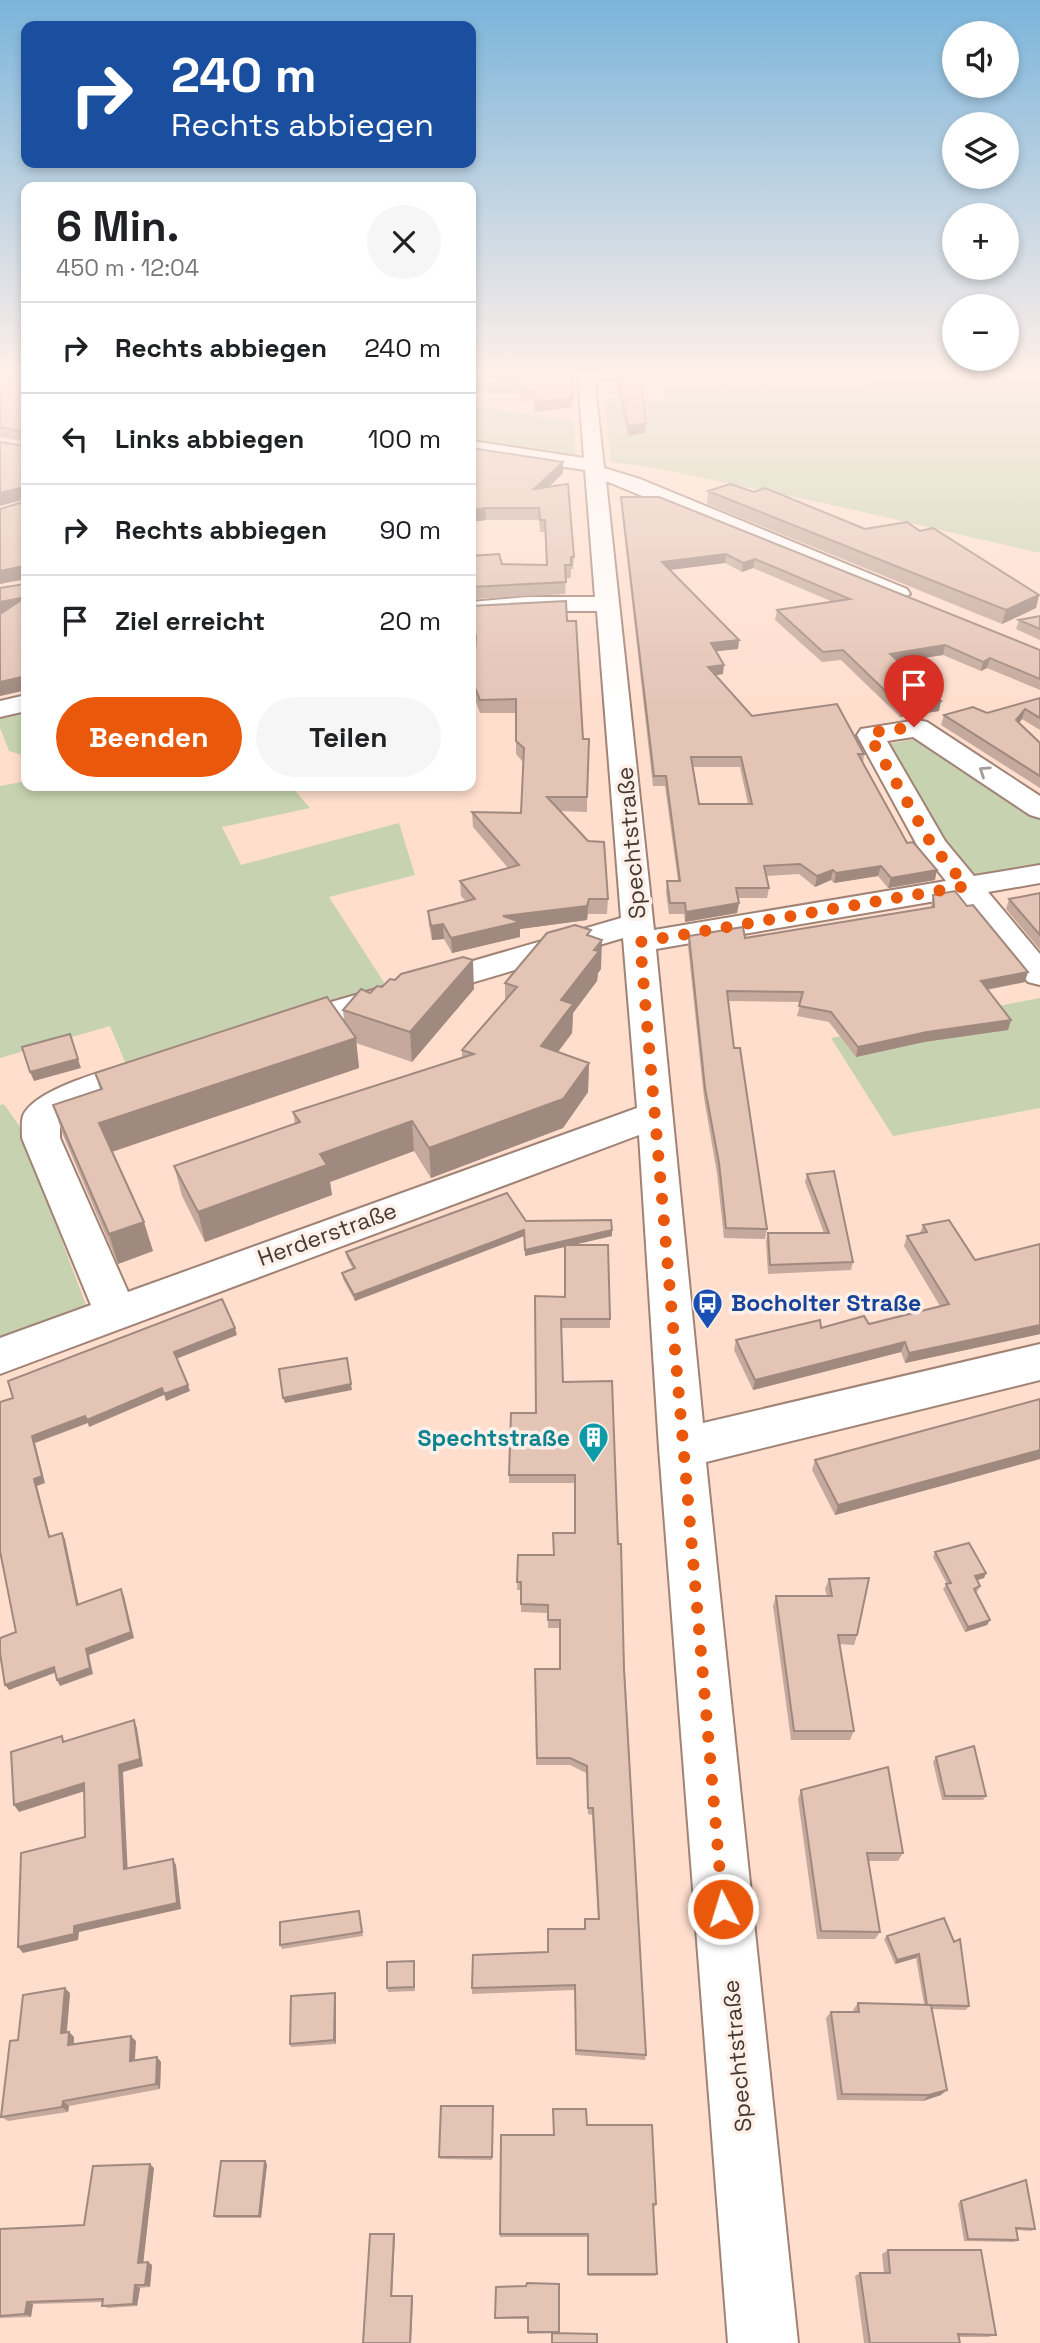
<!DOCTYPE html>
<html lang="de">
<meta charset="utf-8">
<style>
:root{--surface:#fff;--page:#f6f6f6;--text:#202124;--muted:#757577;--line:#e0e0e0;--accent:#ea580c}
body{margin:0;font-family:"Space Grotesk",sans-serif;background:var(--page);color:var(--text);height:100vh;display:flex;flex-direction:column;font-size:26px;white-space:nowrap}
*{box-sizing:border-box;margin:0}
p{font-size:23px;color:var(--muted)}
.icon{flex:none;width:38px;height:38px;fill:none;stroke:currentColor;stroke-width:2;stroke-linecap:round;stroke-linejoin:round}
.map{position:relative;flex:1;overflow:hidden}
.side{position:absolute;left:21px;top:182px;width:455px;height:609px;display:flex;flex-direction:column;background:var(--surface);border-radius:14px;box-shadow:0 4px 10px #0003}
.side>*{flex:none}
.banner{position:absolute;left:21px;top:21px;width:455px;height:147px;border-radius:14px;box-shadow:0 4px 10px #0003;background:#1a4fa0;color:#fff;overflow:hidden}
.buttons{position:absolute;left:942px;top:21px;display:grid;gap:14px}
.buttons a{display:grid;place-items:center;width:77px;height:77px;border-radius:50%;background:var(--surface);box-shadow:0 4px 10px #0003;font-size:35px}
.pin{position:absolute;display:grid;place-items:center;width:60px;height:60px;color:#fff;margin:-72px -30px;border-radius:50% 50% 50% 0;rotate:-45deg;box-shadow:0 0 7px #0007}
.pin .icon{rotate:45deg}
.me{position:absolute;width:77px;margin:-38px;rotate:355deg;stroke-linejoin:round;filter:drop-shadow(0 0 5px #0008)}
.turn{display:flex;align-items:center;gap:24px;height:147px;padding:0 35px;font-size:32px}
.turn .icon{width:91px;height:91px;stroke-width:2.5}
.turn b{display:block;font-size:49px;line-height:60px}
.round{display:grid;place-items:center;flex:none;width:74px;height:74px;border-radius:37px;background:var(--page)}
.overview{display:flex;align-items:center;justify-content:space-between;height:119px;padding:0 35px}
h1{font-size:42px;font-weight:800;line-height:52px}
.primary-button{display:flex;gap:14px;margin-top:auto;padding:14px 35px}
.primary-button a{flex:1;height:80px;border-radius:42px;background:var(--accent);color:#fff;font-size:28px;font-weight:800;line-height:80px;text-align:center}
.primary-button a+a{background:var(--page);color:var(--text)}
ul{padding:0;list-style:none}
li{display:flex;align-items:center;gap:21px;height:91px;padding:0 35px;border-top:2px solid var(--line)}
li div{flex:1}
li b{display:block;font-size:26px}
li em{font-style:normal}
.map>svg:first-child{display:block}
.green{fill:#c7d3b0}
.lines{fill:none;stroke-linecap:round;stroke-linejoin:round}
.minor-casing{stroke:#a18375;stroke-width:4}
.minor{fill:#fff;fill-rule:evenodd}
.wall{fill:#c4a99c;fill-rule:evenodd}
.shaded-wall{fill:#a0897f}
.building{fill:#e4c4b5;stroke:#a0897f;stroke-width:2;fill-rule:evenodd}
.oneway{stroke:#a29c99}
.route{stroke:#ea580c;stroke-width:12;stroke-dasharray:0 21.6}
.labels{text-anchor:middle;dominant-baseline:central;stroke-width:7;stroke-linejoin:round;paint-order:stroke}
.street-label{font-size:23px;fill:#463933;stroke:#fdf0e9}
.transit-label{font-size:23px;font-weight:bold;fill:#164399;stroke:#fdf0e9;text-anchor:start}
.culture-label{font-size:23px;font-weight:bold;fill:#0d838f;stroke:#fdf0e9;text-anchor:end}
</style>
<div class="map">
<svg width="1040" height="2343" viewBox="0 0 1040 2343">
<rect width="100%" height="100%" fill="#ffdece"/>
<path class="green" d="M867 377H1040V553L837 506 654 468 611 462 605 399 666 400 662 387 870 385Z
M471 405 574 421 576 459 471 443Z
M26 713V763L22 755 9 751 0 728V719Z
M915 739 1040 820V864L972 875 941 838 888 744Z
M26 781V786H291L310 808 222 827 241 865 399 823 415 875 329 897 385 984 132 1066 116 1065 125 1062 110 1026 0 1058V786Z
M1040 998V1108L893 1136 831 1038Z
M4 1104 18 1124 86 1305 0 1337V1105Z"/>
<g class="lines">
<defs>
<path id="minor" d="M578 377H594L604 468 640 479 907 589 910 594 899 601 891 599 606 481 654 930 946 881 917 845 857 735 861 729 918 720 927 722 1040 796V818L1030 815 913 737 887 741 945 841 974 876 1040 865V883L988 892 1040 954V985L1028 982 959 897 656 949 703 1423 1040 1344V1380L706 1462 798 2343H728L659 1448 639 1135 0 1374V1338L91 1305 22 1138C22 1131 21 1122 23 1116 35 1087 121 1066 150 1058L163 1062 168 1070 163 1078 74 1110 60 1122V1138L128 1292 637 1108 623 938 288 1037 276 1034 271 1026 276 1018 621 918 597 611H527L471 616V602L527 597H595L585 470 471 453V441L584 458Z
M26 695V711L0 717V701Z"/>
</defs>
<use href="#minor" class="minor-casing"/>
<use href="#minor" class="minor"/>
</g>
<path class="wall" d="M0 377 23 381 26 377V690L0 696 25 584 26 501 25 442 0 437Z
M471 377H576V382H572V407L535 412 534 401H520V393H471Z
M595 377H640L645 433 628 436 616 382H597Z
M471 448 563 462V473L549 487 574 557 573 569H571V578H566L565 594 471 599V556L502 564 547 565 545 532H540L539 520H486L471 522Z
M708 491 865 529 920 531 1039 595 1036 608 1002 624 707 504Z
M621 497 1040 650V690L987 668 981 671 943 655 898 662 939 711 900 717 841 660 822 662 775 620 777 610 833 602 753 568 742 572 725 563 669 570 739 640 738 649 716 651 723 674 715 675 752 716 864 754 863 763 907 843 935 880 888 888 878 876 834 883 831 880 815 887 799 874 766 876 769 888 767 898H738L739 903 737 913 685 922 684 914H669L666 892 667 881H678L665 786H653L621 505ZM693 767H740L748 804H699Z
M1040 616V640L1016 629 1019 620Z
M567 621 583 739 587 797V812L560 811 608 899 607 914H588L587 920 520 929V937L452 953 444 939 432 940 429 926 428 911 466 901 461 896 460 881 508 868 473 827 472 812 521 813 523 762 516 754V713H480L474 696 475 650 471 651Z
M1040 698V730L1022 719 1019 723 1040 743V788L941 725 944 715 987 713Z
M1040 893V950L1006 909 1009 899Z
M933 895 1025 982 987 990 1011 1020 1008 1030 924 1042 856 1057 829 1022 797 1016 801 1002 728 1001 734 1048 767 1229 765 1239 724 1238 717 1173 704 1098 688 946 689 936 745 938 931 907Z
M591 936 601 969 598 973 597 981 573 1013 572 1033 558 1052 589 1063 588 1092 563 1128 431 1178 414 1151 330 1182 332 1195 205 1242 182 1196 174 1166 295 1124 293 1112 462 1058V1050L505 1001V983Z
M395 980 474 989 412 1062 356 1043 359 1068 112 1152 153 1251 118 1264 63 1135 53 1105 100 1090 95 1073 344 1021 343 1010 370 993Z
M807 1174 853 1262 851 1270 768 1274 766 1241 768 1233H824L805 1182Z
M526 1221 612 1230V1236L573 1245 610 1319V1328H561L563 1382 618 1544 646 2055 645 2060 575 2055V1990L472 1994V1988L548 1952 584 1929 585 1919H598L592 1815 588 1814 586 1773 570 1765H536L535 1669H560V1628H548V1613L521 1612V1590H517L518 1555H553L575 1533 574 1483H509L511 1413H536L565 1297V1247L525 1256 524 1236 355 1301 343 1279 342 1273 353 1269 347 1258 346 1252Z
M923 1225 975 1260 1040 1244V1334L905 1363 901 1352 753 1390 734 1350 736 1340 821 1328 869 1324 940 1306 904 1246 907 1236 920 1233Z
M1040 1399V1459L835 1515 812 1470 815 1460Z
M935 1552 986 1573 984 1578 977 1580 980 1586 977 1592H975L990 1620 987 1625 965 1632 943 1589 947 1584 933 1557Z
M829 1579 857 1635 854 1645 840 1644 854 1731 850 1740H791L773 1606 776 1596H827L825 1589Z
M936 1757 986 1796 983 1800H942L933 1762Z
M801 1790 903 1853 898 1861H868L880 1932 875 1939H817L798 1799Z
M360 1915 363 1936 282 1949 280 1945Z
M944 1918 969 2006 966 2010 932 2009 941 2095 923 2101 837 2100 826 2018 831 2012H854L853 2010 858 2003 924 2004 916 1958 895 1964 884 1939 887 1936Z
M415 1965V1991L388 1992 387 1988Z
M70 1993 67 2032H69L74 2037V2044L136 2041 135 2061 157 2057 161 2062 160 2089 69 2106 68 2112 8 2121 1 2117 18 2040Z
M335 1993 336 1996V2044L291 2047 290 2044Z
M493 2106 492 2160 440 2159 439 2157Z
M587 2125 656 2204 655 2207H653L657 2274 655 2276H588L587 2237H500L501 2135H554Z
M267 2164 261 2218H216L214 2216Z
M154 2168 143 2262H148L152 2265 150 2287 140 2288 137 2306 108 2308 102 2306 103 2302 33 2304 31 2317 0 2318V2229L84 2225Z
M961 2201 1035 2229 1031 2231 1017 2230 1018 2240 1014 2242 964 2241 958 2203Z
M888 2250 996 2335 988 2337H959L960 2343H864L855 2276 860 2273H884L882 2254Z
M496 2287 559 2332V2333L528 2334V2319H495Z"/>
<path class="shaded-wall" d="M573 398 572 407 535 412V402Z
M646 423 645 433 628 436V426Z
M563 462V473L534 501V489Z
M25 487 26 499 0 506V493Z
M486 508V520L471 522V510Z
M726 554 725 563 661 571 662 562Z
M755 559 753 568 742 572 743 563Z
M24 566 26 579 0 584V571Z
M1039 595 1036 608 1002 624 1006 610Z
M26 597 0 616V602Z
M476 636 477 650 471 651V638Z
M739 640 738 649 710 652 711 643Z
M945 645 943 655 888 663 890 654Z
M990 658 987 668 981 671 983 662Z
M724 665 723 674 707 677 708 667Z
M26 676V690L0 696V682Z
M941 701 939 711 900 717 902 707Z
M1025 709 1022 719 1013 730 1016 720Z
M881 866 878 876 834 883 836 873Z
M833 870 831 880 815 887 817 876Z
M937 870 935 880 888 888 891 878Z
M589 899 587 920 520 929V937L452 953 451 938 503 916Z
M739 903 737 913 685 922 686 912Z
M443 924 444 939 432 940 431 926Z
M602 940 601 969 598 973 597 981 573 1013 572 1033 540 1076 541 1046 561 1000Z
M473 960 474 989 412 1062 410 1032Z
M1028 972 1025 982 978 991 981 981Z
M1011 1020 1008 1030 924 1042 856 1057 858 1047 927 1032Z
M356 1038 359 1068 108 1153 99 1123Z
M78 1059 81 1068 34 1081 30 1072Z
M589 1063 588 1092 563 1128 431 1178 429 1148Z
M412 1121 414 1151 330 1182 332 1195 205 1242 198 1212 320 1154Z
M144 1222 153 1251 118 1264 109 1234Z
M524 1230V1236L355 1301 354 1295Z
M612 1230V1236L525 1256V1250Z
M1040 1325V1334L905 1363 909 1353Z
M235 1328 237 1335 176 1359 174 1352Z
M905 1342 901 1352 753 1390 755 1380Z
M351 1384 352 1390 285 1403 283 1398Z
M188 1385 190 1391 166 1401 164 1394Z
M162 1388 164 1395 89 1427 88 1423 35 1443 45 1483 37 1486 52 1544 49 1537 34 1479 32 1436Z
M1040 1450V1459L835 1515 838 1505Z
M62 1533 65 1539 80 1611 77 1605Z
M986 1573 984 1578 972 1582 975 1576Z
M121 1589 124 1596 134 1638 89 1655 93 1674 60 1686 57 1680Z
M990 1620 987 1625 965 1632 968 1627Z
M54 1667 57 1672 9 1690 5 1685Z
M134 1720 137 1728 143 1766 123 1772 128 1876 124 1869 119 1765Z
M84 1783 88 1790 19 1812 14 1805Z
M173 1859 176 1865 181 1909 79 1932 78 1940 23 1953 18 1947 74 1926Z
M919 1954 916 1958 895 1964 897 1960Z
M65 1988 70 1993 66 2039 61 2033Z
M335 1993 336 1996V2044L334 2040Z
M69 2032 74 2037 73 2050 68 2045Z
M131 2036 136 2041 134 2066 130 2061Z
M157 2057 161 2062 160 2089 156 2084Z
M947 2090 941 2095 923 2101 929 2095Z
M63 2101 69 2106 68 2112 62 2107Z
M265 2161 267 2164 261 2218 259 2216Z
M150 2164 154 2168 143 2265 138 2263Z
M394 2234 395 2236 392 2297 391 2296Z
M148 2262 152 2265 150 2287 145 2285Z
M135 2285 140 2288 137 2306 133 2304Z
M412 2296 413 2298 411 2343H410Z
M27 2302 33 2304 31 2317 25 2314Z"/>
<path class="building" d="M0 377H7L23 381 26 377V597L0 602V588L25 584 24 566 0 571V509L26 501 25 487 0 493V442L25 446 26 432 0 427Z
M471 377H571L573 398 535 402 534 392 520 391V383L471 384Z
M618 377H640L646 423 628 426Z
M471 448 563 462 534 489 568 484 574 557H571V565H565L566 582 471 587V556L499 554 502 564 547 565 545 520H540L539 508H486L471 510Z
M730 484 754 492 765 488 865 529 907 522 920 531 933 528 1039 595 1006 610 708 491Z
M621 497H659L1040 650V679L990 658 983 662 945 645 890 654 941 701 902 707 843 650 823 652 777 610 850 599 755 559 743 563 726 554 662 562 739 640 711 643 724 665 708 667 752 716 837 704 864 754H858L907 843 913 842 937 870 891 878 881 866 836 873 833 870 817 876 800 864 764 866 769 888H736L739 903 686 912 685 903H670L667 881H680L666 776H654ZM691 757H741L752 804H699Z
M26 597V678V676L0 682V614Z
M566 601 567 621H576L583 739H589L587 797H547L588 841 604 842 608 899H589L587 906 503 916 520 922 451 938 443 924 431 926 428 911 475 899 460 881 519 865 472 812 521 813 524 748 516 741V699L480 700 473 682 476 636 471 638V606Z
M1040 616V629L1019 620Z
M1040 698V718L1025 709 1016 720 1040 743V776L944 715 973 707 987 713Z
M955 891 967 906 973 905 1028 972 981 981 1011 1020 927 1032 858 1047 831 1012 799 1006 803 992 727 991 734 1048H740L767 1229 726 1228 719 1163 705 1088 689 936 743 927 745 938 934 907 933 895Z
M1040 893V935L1009 899Z
M575 925 591 930 587 935 602 940 594 950 599 951 561 1000 573 1004 541 1046 589 1063 563 1099 429 1148 412 1121 320 1154 327 1165 198 1212 174 1166 300 1122 293 1112 474 1054 462 1050 517 987 505 983 547 933Z
M463 957 473 960 410 1032 343 1010 361 989 370 993 377 986 382 987 390 979 395 980 401 974Z
M327 997 356 1038 99 1123 144 1222 109 1234 53 1105 102 1089 95 1073Z
M70 1034 78 1059 30 1072 22 1047Z
M834 1171 853 1262 770 1265 768 1233H829L807 1174Z
M507 1193 526 1221 611 1220 612 1230 525 1250 524 1230 354 1295 342 1273 355 1268 346 1252Z
M949 1220 975 1260 1040 1244V1325L909 1353 905 1342 755 1380 736 1340 820 1320 821 1328 864 1316 869 1324 949 1304 907 1236 927 1232 923 1225Z
M565 1245H608L610 1319H561L563 1382 612 1381 618 1544H621L624 1669 646 2055 576 2050 575 1985 472 1988 473 1955 548 1952V1929H585V1919H599L593 1808H588L587 1766 570 1758H537L535 1669H560V1620H548V1605L521 1604V1582H517L518 1555H554L553 1533H575V1475H509L511 1413H536L535 1296 565 1297Z
M222 1299 235 1328 174 1352 188 1385 164 1394 162 1388 87 1420 85 1416 32 1436 42 1476 34 1479 49 1537 62 1533 77 1605 121 1589 131 1632 86 1649 90 1668 57 1680 54 1667 5 1685 0 1653V1638L16 1632 0 1551V1402L13 1398 8 1381Z
M347 1358 351 1384 283 1398 279 1369Z
M1040 1399V1450L838 1505 815 1460Z
M969 1543 986 1573 975 1576 980 1586 974 1589 990 1620 968 1627 946 1584 951 1583 935 1552Z
M869 1578 857 1635H838L854 1731H794L776 1596H832L829 1579Z
M134 1720 140 1759 119 1765 124 1869 173 1859 177 1903 74 1926V1934L18 1947 21 1853 85 1837 84 1783 14 1805 11 1752 62 1736 63 1742Z
M974 1746 986 1796H945L936 1757Z
M888 1767 903 1853H867L880 1932 821 1931 801 1790Z
M359 1911 362 1932 280 1945V1922Z
M944 1918 954 1942 960 1939 969 2006 927 2005 919 1954 897 1960 887 1936Z
M414 1961V1987L387 1988V1962Z
M65 1988 61 2033 69 2032 68 2045 131 2036 130 2061 157 2057 156 2084 63 2101 62 2107 1 2117 10 2041 18 2040 23 1995Z
M335 1993 334 2040 290 2044 291 1996Z
M858 2003 931 2005 947 2090 929 2095 842 2094 831 2012H859Z
M441 2106H493L492 2157H439Z
M553 2109H586L587 2125H652L656 2204H653L657 2274H588V2234H500L501 2135H554Z
M221 2161H265L259 2216H214Z
M150 2164 138 2263 148 2262 145 2285H135L133 2304 102 2306 103 2299 27 2302 25 2314 0 2316V2229L84 2225 93 2166Z
M1026 2180 1035 2229 1016 2228 1018 2240 968 2239 961 2201Z
M370 2234H394L391 2296H412L410 2343H363Z
M888 2250H981L996 2335 958 2334 960 2343H870L860 2273H890Z
M527 2283 559 2284V2332H528V2317L495 2318 496 2287 526 2286Z
M552 2333 597 2334V2343H552Z"/>
<defs><path id="oneway-chevron" d="M-2-3.5L2.5 0L-2 3.5" fill="none" stroke-width="1.6" stroke-linecap="round" stroke-linejoin="round" transform="scale(1.75)"/></defs>
<use class="oneway" href="#oneway-chevron" transform="translate(984 771) rotate(-146)"/>
<linearGradient id="sky" x2="0" y2="1"><stop stop-color="#7bb4da"/><stop offset="0.53" stop-color="#fff0e9"/><stop offset="1" stop-color="#fff0e9" stop-opacity="0"/></linearGradient>
<rect width="1040" height="705" fill="url(#sky)"/>
<g class="lines">
<path class="route" d="M723 1909 640 942 966 886 932 845 870 737 874 732 914 727"/>
</g>
<defs>
<symbol id="bus-pin" viewBox="-11 -11 22 30"><path d="M0 17L-7.5 6A9.5 9.5 0 1 1 7.5 6Z" fill="#1a4fb4" stroke="#fdf0e9"/><path d="M-5-6H5V4H4V6H2V4H-2V6H-4V4H-5ZM-3.5-4V0h7V-4ZM-3.5 1.2v1.5H-2V1.2ZM2 1.2v1.5H3.5V1.2Z" fill="#fff"/></symbol>
<symbol id="building-pin" viewBox="-11 -11 22 30"><path d="M0 17L-7.5 6A9.5 9.5 0 1 1 7.5 6Z" fill="#0f9aa8" stroke="#fdf0e9"/><path d="M-4-6H4V6H1V3H-1V6H-4ZM-2.5-4.3h1.7v1.8h-1.7ZM.8-4.3h1.7v1.8H.8ZM-2.5-1h1.7V.8h-1.7ZM.8-1h1.7V.8H.8Z" fill="#fff"/></symbol>
</defs>
<g fill-rule="evenodd">
<use href="#bus-pin" x="690" y="1286" width="35" height="47"/>
<use href="#building-pin" x="576" y="1420" width="35" height="47"/>
</g>
<g class="labels">
<g class="street-label">
<text transform="translate(631 843) rotate(-95)">Spechtstraße</text>
<text transform="translate(327 1234) rotate(-20)">Herderstraße</text>
<text transform="translate(737 2056) rotate(-95)">Spechtstraße</text>
</g>
<g class="transit-label">
<text x="731" y="1303">Bocholter Straße</text>
</g>
<g class="culture-label">
<text x="570" y="1438">Spechtstraße</text>
</g>
</g>
</svg>
<div class="buttons">
<a><svg class="icon" aria-label="sound" viewBox="0 0 24 24"><path d="M4 9h4l5-4v14l-5-4H4zM17 9q2 3 0 6"/></svg></a>
<a><svg class="icon" aria-label="layers" viewBox="0 0 24 24"><path d="M12 4l9 5-9 5-9-5zM3 14l9 5 9-5"/></svg></a>
<a>+</a>
<a>−</a>
</div>
<div class="pin" style="left:914px;top:727px;background:#d93025"><svg class="icon" aria-label="arrive" viewBox="0 0 24 24"><path d="M6 21V4h12l-3 4 3 4H6"/></svg></div>
<svg class="me" style="left:723px;top:1909px" viewBox="-20 -20 40 40"><circle r="17" fill="#ea580c" stroke="#fff" stroke-width="3"/><path d="M0-11L8 9 0 5-8 9z" fill="#fff"/></svg>
<div class="banner">
<div class="turn"><svg class="icon" aria-label="right" viewBox="0 0 24 24"><path d="M7 20v-9h11M14 6l5 5-5 5"/></svg><div><b>240 m</b>Rechts abbiegen</div></div>
</div>
<section class="side">
<div class="overview"><div><h1>6 Min.</h1><p>450 m · 12:04</p></div><a class="round"><svg class="icon" aria-label="close" viewBox="0 0 24 24"><path d="M6 6l12 12M18 6L6 18"/></svg></a></div>
<ul>
<li><svg class="icon" aria-label="right" viewBox="0 0 24 24"><path d="M7 20v-9h11M14 6l5 5-5 5"/></svg><div><b>Rechts abbiegen</b></div><em>240 m</em></li>
<li><svg class="icon" aria-label="left" viewBox="0 0 24 24"><path d="M17 20v-9H6M10 6l-5 5 5 5"/></svg><div><b>Links abbiegen</b></div><em>100 m</em></li>
<li><svg class="icon" aria-label="right" viewBox="0 0 24 24"><path d="M7 20v-9h11M14 6l5 5-5 5"/></svg><div><b>Rechts abbiegen</b></div><em>90 m</em></li>
<li><svg class="icon" aria-label="arrive" viewBox="0 0 24 24"><path d="M6 21V4h12l-3 4 3 4H6"/></svg><div><b>Ziel erreicht</b></div><em>20 m</em></li>
</ul>
<div class="primary-button"><a>Beenden</a><a>Teilen</a></div>
</section>
</div>
